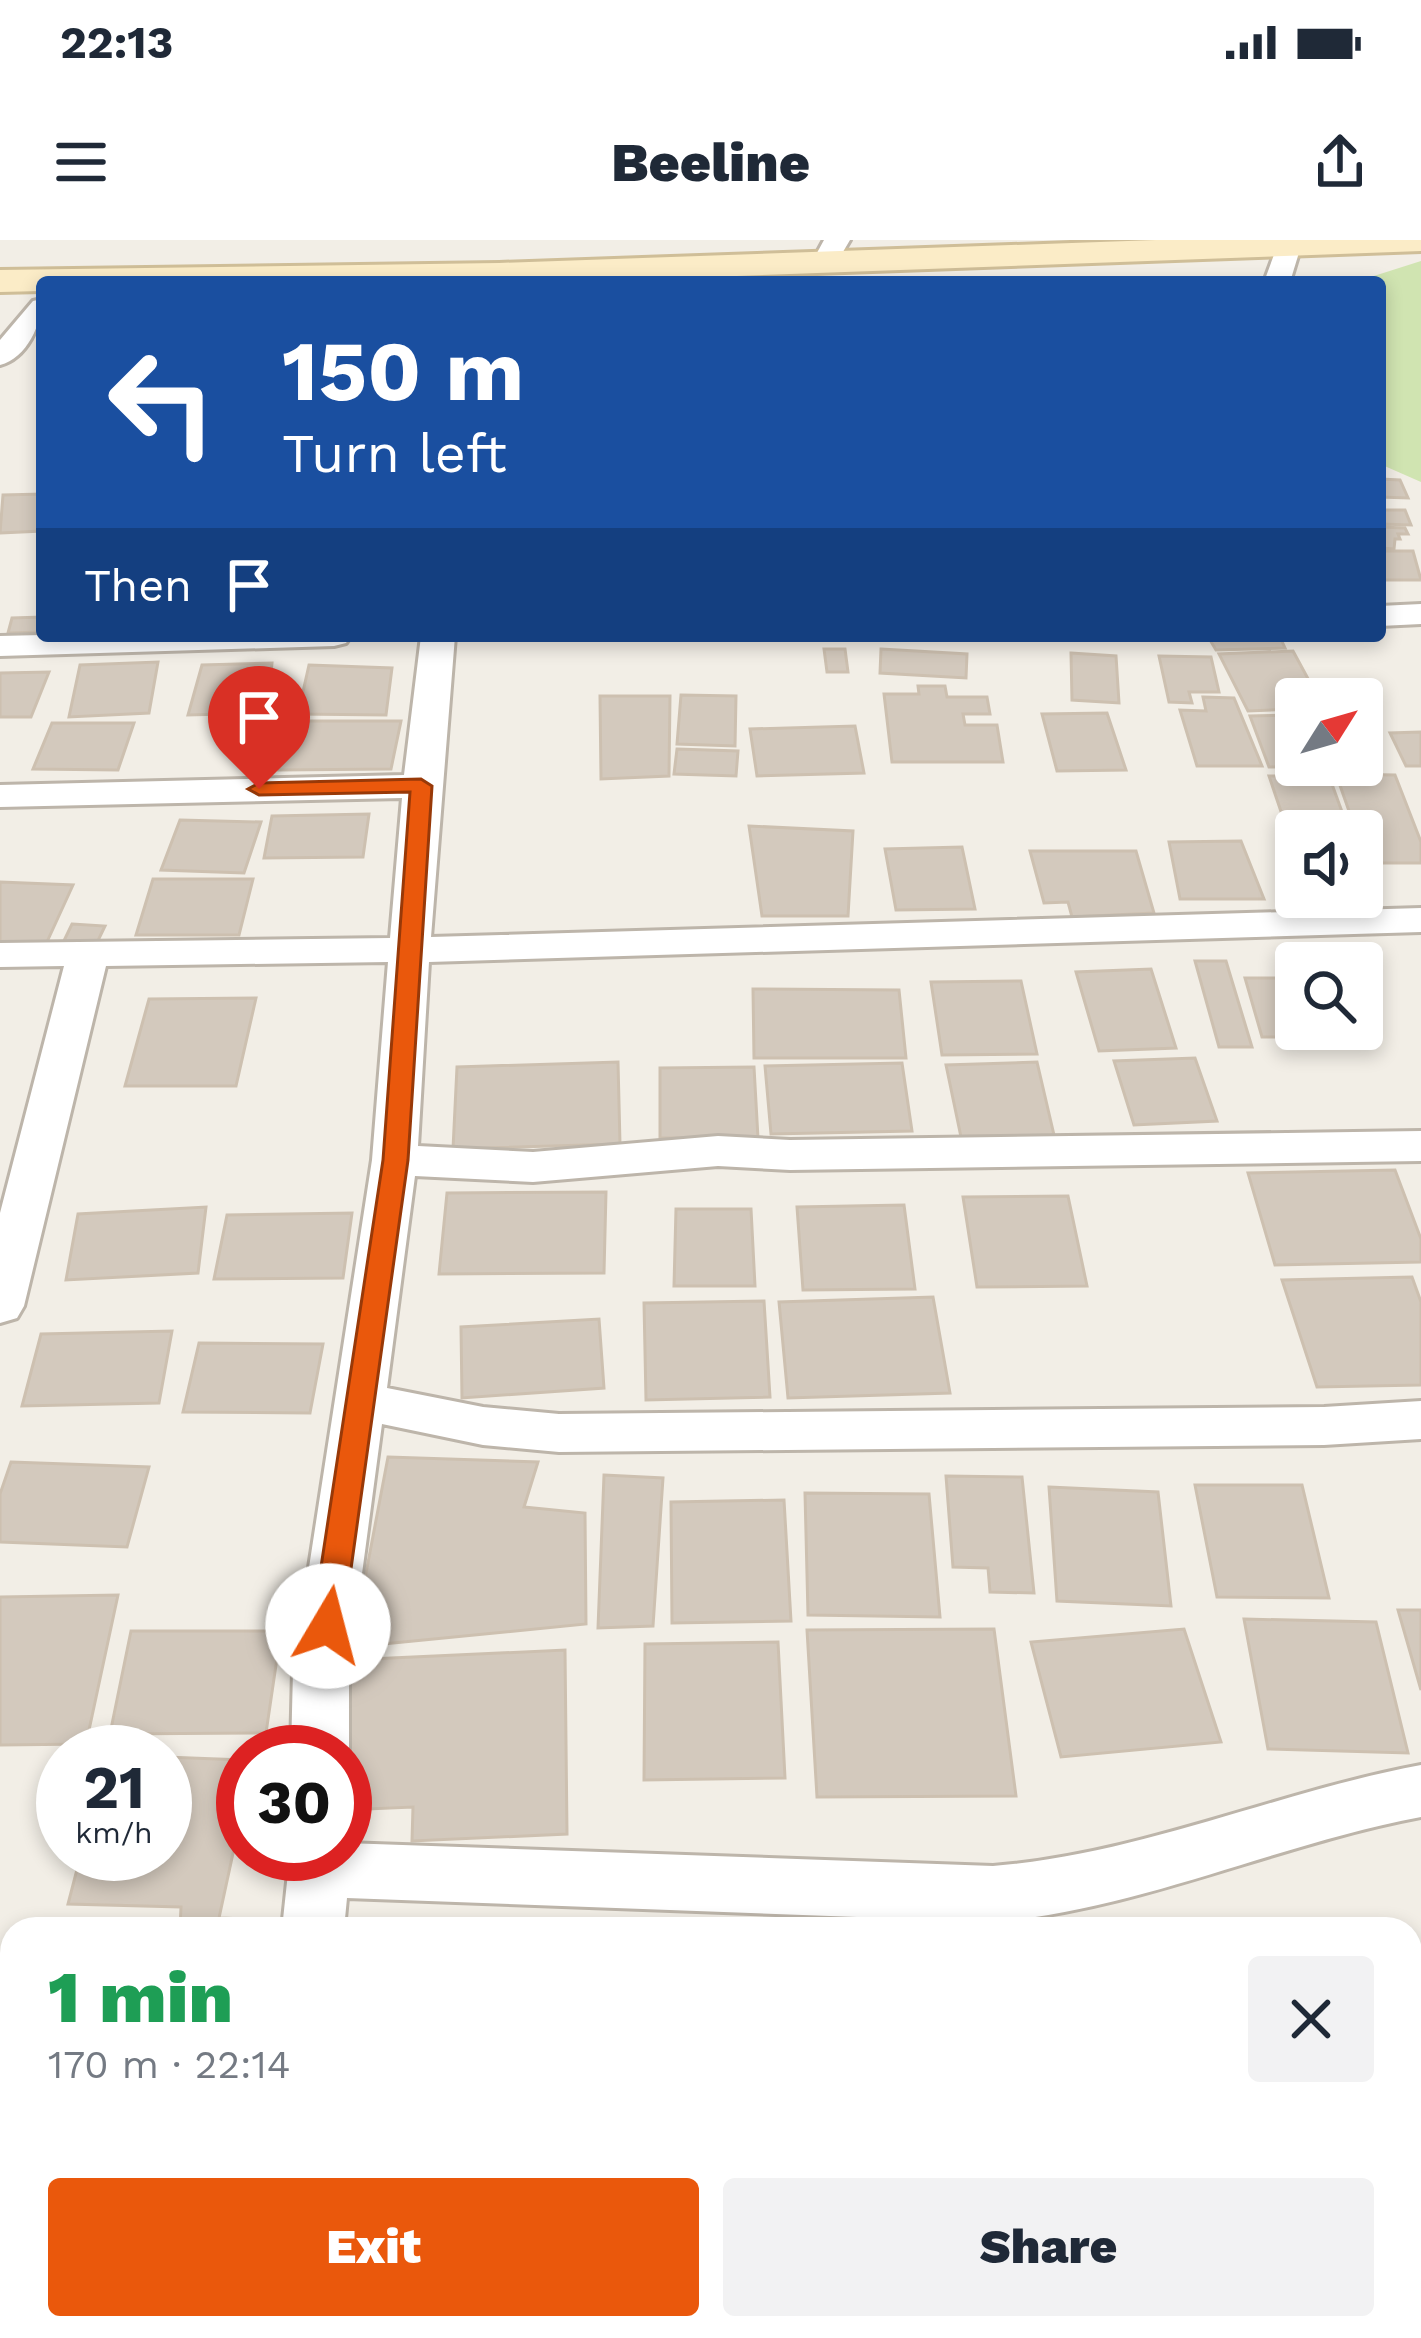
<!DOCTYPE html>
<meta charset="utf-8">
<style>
:root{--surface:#fff;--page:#f2f2f3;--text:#1f2937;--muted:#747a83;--accent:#ea580c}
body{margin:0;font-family:"Work Sans",sans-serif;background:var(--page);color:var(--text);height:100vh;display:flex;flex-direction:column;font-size:45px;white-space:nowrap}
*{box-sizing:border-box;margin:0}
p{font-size:39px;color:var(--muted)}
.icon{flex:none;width:66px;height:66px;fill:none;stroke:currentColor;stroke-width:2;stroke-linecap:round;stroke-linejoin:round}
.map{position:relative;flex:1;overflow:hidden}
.panel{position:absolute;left:0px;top:1677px;width:1422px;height:423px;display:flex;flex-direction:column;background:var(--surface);border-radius:36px 36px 0 0;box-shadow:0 6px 18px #0003}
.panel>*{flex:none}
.banner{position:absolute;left:36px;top:36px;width:1350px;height:366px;border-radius:12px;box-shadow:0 6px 18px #0003;background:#1a4fa0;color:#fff;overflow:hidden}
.needle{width:78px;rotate:53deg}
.controls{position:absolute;left:1275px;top:438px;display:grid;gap:24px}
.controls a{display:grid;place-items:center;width:108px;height:108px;border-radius:12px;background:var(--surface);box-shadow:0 6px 18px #0003;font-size:60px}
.speed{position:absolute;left:36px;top:1485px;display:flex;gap:24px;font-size:60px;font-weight:700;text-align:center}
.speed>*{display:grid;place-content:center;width:156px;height:156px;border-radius:50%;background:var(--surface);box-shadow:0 6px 18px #0003;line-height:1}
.speed small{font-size:30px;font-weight:400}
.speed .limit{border:18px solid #d22;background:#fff;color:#111}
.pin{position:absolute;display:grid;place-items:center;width:102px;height:102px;color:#fff;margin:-123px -51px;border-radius:50% 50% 50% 0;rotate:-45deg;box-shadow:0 0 12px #0007}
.pin .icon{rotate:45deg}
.me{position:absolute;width:132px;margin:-66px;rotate:8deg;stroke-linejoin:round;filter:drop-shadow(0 0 9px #0008)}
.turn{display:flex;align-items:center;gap:42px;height:252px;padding:0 48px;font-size:54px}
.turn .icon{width:156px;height:156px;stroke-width:2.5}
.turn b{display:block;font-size:84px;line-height:102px}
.then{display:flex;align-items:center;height:114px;padding:0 48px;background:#0003;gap:24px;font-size:45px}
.round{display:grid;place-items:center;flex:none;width:126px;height:126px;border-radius:12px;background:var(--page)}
.head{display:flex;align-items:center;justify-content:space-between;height:204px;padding:0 48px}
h1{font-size:72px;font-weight:800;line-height:90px;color:#1e9e55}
.primary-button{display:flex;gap:24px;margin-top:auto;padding:24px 48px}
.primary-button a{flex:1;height:138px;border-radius:12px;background:var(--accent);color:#fff;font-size:48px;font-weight:800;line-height:138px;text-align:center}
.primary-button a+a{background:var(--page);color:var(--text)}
.status{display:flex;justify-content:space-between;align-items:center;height:84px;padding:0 60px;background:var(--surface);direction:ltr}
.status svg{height:33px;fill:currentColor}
header{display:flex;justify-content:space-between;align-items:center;height:156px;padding:0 48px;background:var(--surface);font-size:54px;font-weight:800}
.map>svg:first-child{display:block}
.green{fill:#d0e4b1}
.building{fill:#d3c9bd;stroke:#cdc0b0;stroke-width:3}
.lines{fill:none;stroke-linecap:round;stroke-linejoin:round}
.street-casing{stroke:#bdb5aa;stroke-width:6}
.secondary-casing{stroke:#cfbe98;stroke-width:6}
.street{fill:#fff;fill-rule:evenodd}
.secondary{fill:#fbecc7;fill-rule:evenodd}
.route{fill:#ea580c;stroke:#983908;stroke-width:3}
</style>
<div class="status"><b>22:13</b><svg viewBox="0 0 49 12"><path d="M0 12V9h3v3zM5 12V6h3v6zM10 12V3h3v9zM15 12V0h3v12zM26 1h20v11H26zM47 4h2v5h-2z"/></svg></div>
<header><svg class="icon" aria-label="menu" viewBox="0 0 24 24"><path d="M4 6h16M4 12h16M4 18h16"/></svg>Beeline<svg class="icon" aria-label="share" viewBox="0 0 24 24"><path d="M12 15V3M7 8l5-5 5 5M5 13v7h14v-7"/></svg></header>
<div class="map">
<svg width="1421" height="2098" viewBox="0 0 1421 2098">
<rect width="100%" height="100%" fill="#f2eee6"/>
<path class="green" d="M1421 21V242L1380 224V42H1355Z"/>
<path class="building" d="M1380 239 1400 240 1408 258 1380 257Z
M42 254V291L0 293 3 255Z
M1380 270H1405L1411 285 1380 284Z
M1380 287 1405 288 1408 294H1398L1400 299H1395L1394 309 1380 308Z
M1380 311H1413L1421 340H1380Z
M42 377V392L8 393 12 378Z
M1280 397 1285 408 1216 410 1210 400Z
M824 409H845L848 432H827Z
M881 409 967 414 966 438 880 433Z
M1293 411 1319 459H1296V469L1248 471 1219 414Z
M1071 413 1116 416 1119 463 1072 460Z
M1159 416 1211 417 1219 452H1189L1192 463 1169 462Z
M158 422 149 473 69 477 80 425Z
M272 423 267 473 188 475 202 425Z
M309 425 392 428 386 475 298 474Z
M49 432 31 477H0V433Z
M918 446H945L947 457H987L990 474H963L965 485H997L1003 522H892L884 454H919Z
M681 455 736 456 735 506 677 504Z
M600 456H670L669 536 601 539Z
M1203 457 1234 458 1262 526H1197L1180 470 1206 471Z
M1107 473 1126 530 1057 531 1042 474Z
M1296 475V525L1354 526 1269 527 1250 476Z
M291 481H401L391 529 279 530Z
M52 483H134L118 530 33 529Z
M855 486 864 533 757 536 750 489Z
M1421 492V526H1406L1390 493Z
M677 509 738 511 736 536 674 534Z
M1336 534 1395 535 1421 602V623H1367L1362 591H1356Z
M1269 536H1329L1349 591H1296L1295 613Z
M369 574 363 617 264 618 272 576Z
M180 580 261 582 244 633 161 630Z
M749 586 853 591 848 676H762Z
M1241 601 1264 659H1180L1169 602Z
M962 607 975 669 896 670 885 609Z
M1030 611H1136L1154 673 1072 677 1068 662 1044 663Z
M153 639H253L239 695H136Z
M0 642 73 645 46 704 0 702Z
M1362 654 1369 670 1308 672 1303 657Z
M72 684 105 686 93 711 60 709Z
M1195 721H1226L1252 807H1219Z
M1151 729 1176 808 1099 811 1076 732Z
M1245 738H1296V789H1354L1356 797H1262Z
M1021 741 1037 814 942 815 931 742Z
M753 749 899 750 906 818H754Z
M256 758 236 846H125L149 759Z
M1195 818 1217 881 1134 885 1114 821Z
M618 822 620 904 453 909 457 827Z
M1037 822 1054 895 961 897 946 825Z
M902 823 912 891 771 894 765 826Z
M754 827 758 898H660V828Z
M1395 930 1421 999V1022L1275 1025 1248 933Z
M606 952 604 1033 439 1034 447 953Z
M1068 956 1087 1046 977 1047 963 957Z
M904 965 915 1049 803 1050 797 967Z
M206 967 198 1033 66 1040 78 974Z
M676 969H751L755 1046H674Z
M352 973 343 1038 214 1039 227 975Z
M1412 1037 1421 1062V1145L1317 1147 1282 1040Z
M933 1057 950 1153 788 1158 779 1062Z
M764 1061 770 1157 646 1160 644 1063Z
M599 1079 604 1148 462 1158 461 1087Z
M172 1091 159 1163 22 1166 41 1094Z
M199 1103 323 1104 310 1173 183 1172Z
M388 1217 538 1222 524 1267 585 1273 586 1384 352 1407Z
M11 1222 149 1227 127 1307 0 1302V1254Z
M604 1235 663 1238 653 1386 598 1388Z
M946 1236 1022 1237 1034 1353 990 1352 988 1328 953 1327Z
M1195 1245H1302L1329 1358 1217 1357Z
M1049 1247 1158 1252 1171 1366 1057 1361Z
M805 1253 929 1254 940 1377 808 1375Z
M784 1260 791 1381 672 1383 671 1262Z
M118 1355 86 1504 0 1505V1357Z
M1398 1370H1421V1450Z
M1244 1379 1376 1382 1408 1513 1268 1509Z
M994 1389 1016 1556 817 1557 807 1390Z
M1184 1389 1221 1502 1061 1517 1031 1402Z
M131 1391H281L266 1493 110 1494Z
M778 1402 785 1538 644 1540 645 1404Z
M565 1410 567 1594 412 1601 413 1567 345 1570 343 1512 349 1420Z
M165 1517 243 1520V1567L219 1678 245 1679 243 1689H180L181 1667 68 1664 81 1614H165Z
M0 1730H12V1841H0Z
M1410 1896H1421V2060L1410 2061Z
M9 1962 12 2088H200L199 2098H0V2002Z
M657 2088H823V2098H657Z
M914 2088H1064L948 2098H916Z"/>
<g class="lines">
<defs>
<path id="street" d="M824 0H850L834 27 825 30 812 22Z
M1294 0 1301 6 1290 42H1264L1279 1Z
M42 59C42 84 27 118 0 125V100L33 61Z
M1421 364V384L1380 386V366Z
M0 396 42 395 351 396 346 403 334 406 0 416Z
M421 396H455L431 697 1421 668V692L429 722 418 906 533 912 718 896 790 900 1421 891V921L790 930 718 926 533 942 415 936 387 1148 483 1167 559 1174 1324 1167 1421 1161V1199L1324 1205 559 1212 483 1205 382 1184 349 1431V1512L345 1520V1512H291L293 1431 372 920 388 722 106 726 24 1066 17 1078 0 1083V973L64 726 0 727V703L390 698 402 558 0 567V545L404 535Z
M1421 1525V1577C1277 1604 1139 1670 993 1682L347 1658 344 1689H282L290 1614H345V1603L993 1626C1138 1615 1277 1552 1421 1525Z
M231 2088H301L300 2098H230Z"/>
<path id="secondary" d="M1156 0H1421V11L574 42H42V51L0 52V30L499 23Z"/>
</defs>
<use href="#street" class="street-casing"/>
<use href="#secondary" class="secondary-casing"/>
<use href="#street" class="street"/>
<use href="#secondary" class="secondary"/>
</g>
<path class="route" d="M421 539 432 546 408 920 343 1386 339 1395 328 1399 316 1395 312 1386 383 920 410 552 259 555 248 549 259 543Z"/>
</svg>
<div class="controls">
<a><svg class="needle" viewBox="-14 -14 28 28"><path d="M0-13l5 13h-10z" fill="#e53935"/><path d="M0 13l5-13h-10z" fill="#747a83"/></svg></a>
<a><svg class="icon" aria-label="sound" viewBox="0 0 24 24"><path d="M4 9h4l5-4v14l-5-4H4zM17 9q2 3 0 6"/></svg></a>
<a><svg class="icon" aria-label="search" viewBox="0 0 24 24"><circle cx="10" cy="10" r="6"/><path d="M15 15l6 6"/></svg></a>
</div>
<div class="speed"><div>21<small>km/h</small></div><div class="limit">30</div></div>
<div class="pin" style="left:259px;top:549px;background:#d93025"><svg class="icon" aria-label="arrive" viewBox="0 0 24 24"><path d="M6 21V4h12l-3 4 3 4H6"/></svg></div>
<svg class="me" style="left:328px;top:1386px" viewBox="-20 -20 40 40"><circle r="19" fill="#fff"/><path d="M0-13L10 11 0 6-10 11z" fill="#ea580c"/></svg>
<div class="banner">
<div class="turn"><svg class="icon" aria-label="left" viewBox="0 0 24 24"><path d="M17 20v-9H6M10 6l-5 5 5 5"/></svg><div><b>150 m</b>Turn left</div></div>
<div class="then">Then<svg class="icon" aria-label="arrive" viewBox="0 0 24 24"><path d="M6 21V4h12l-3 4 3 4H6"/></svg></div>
</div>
<section class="panel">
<div class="head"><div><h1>1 min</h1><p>170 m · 22:14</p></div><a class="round"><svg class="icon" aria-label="close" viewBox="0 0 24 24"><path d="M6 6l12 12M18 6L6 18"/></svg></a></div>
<div class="primary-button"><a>Exit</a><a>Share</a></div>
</section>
</div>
